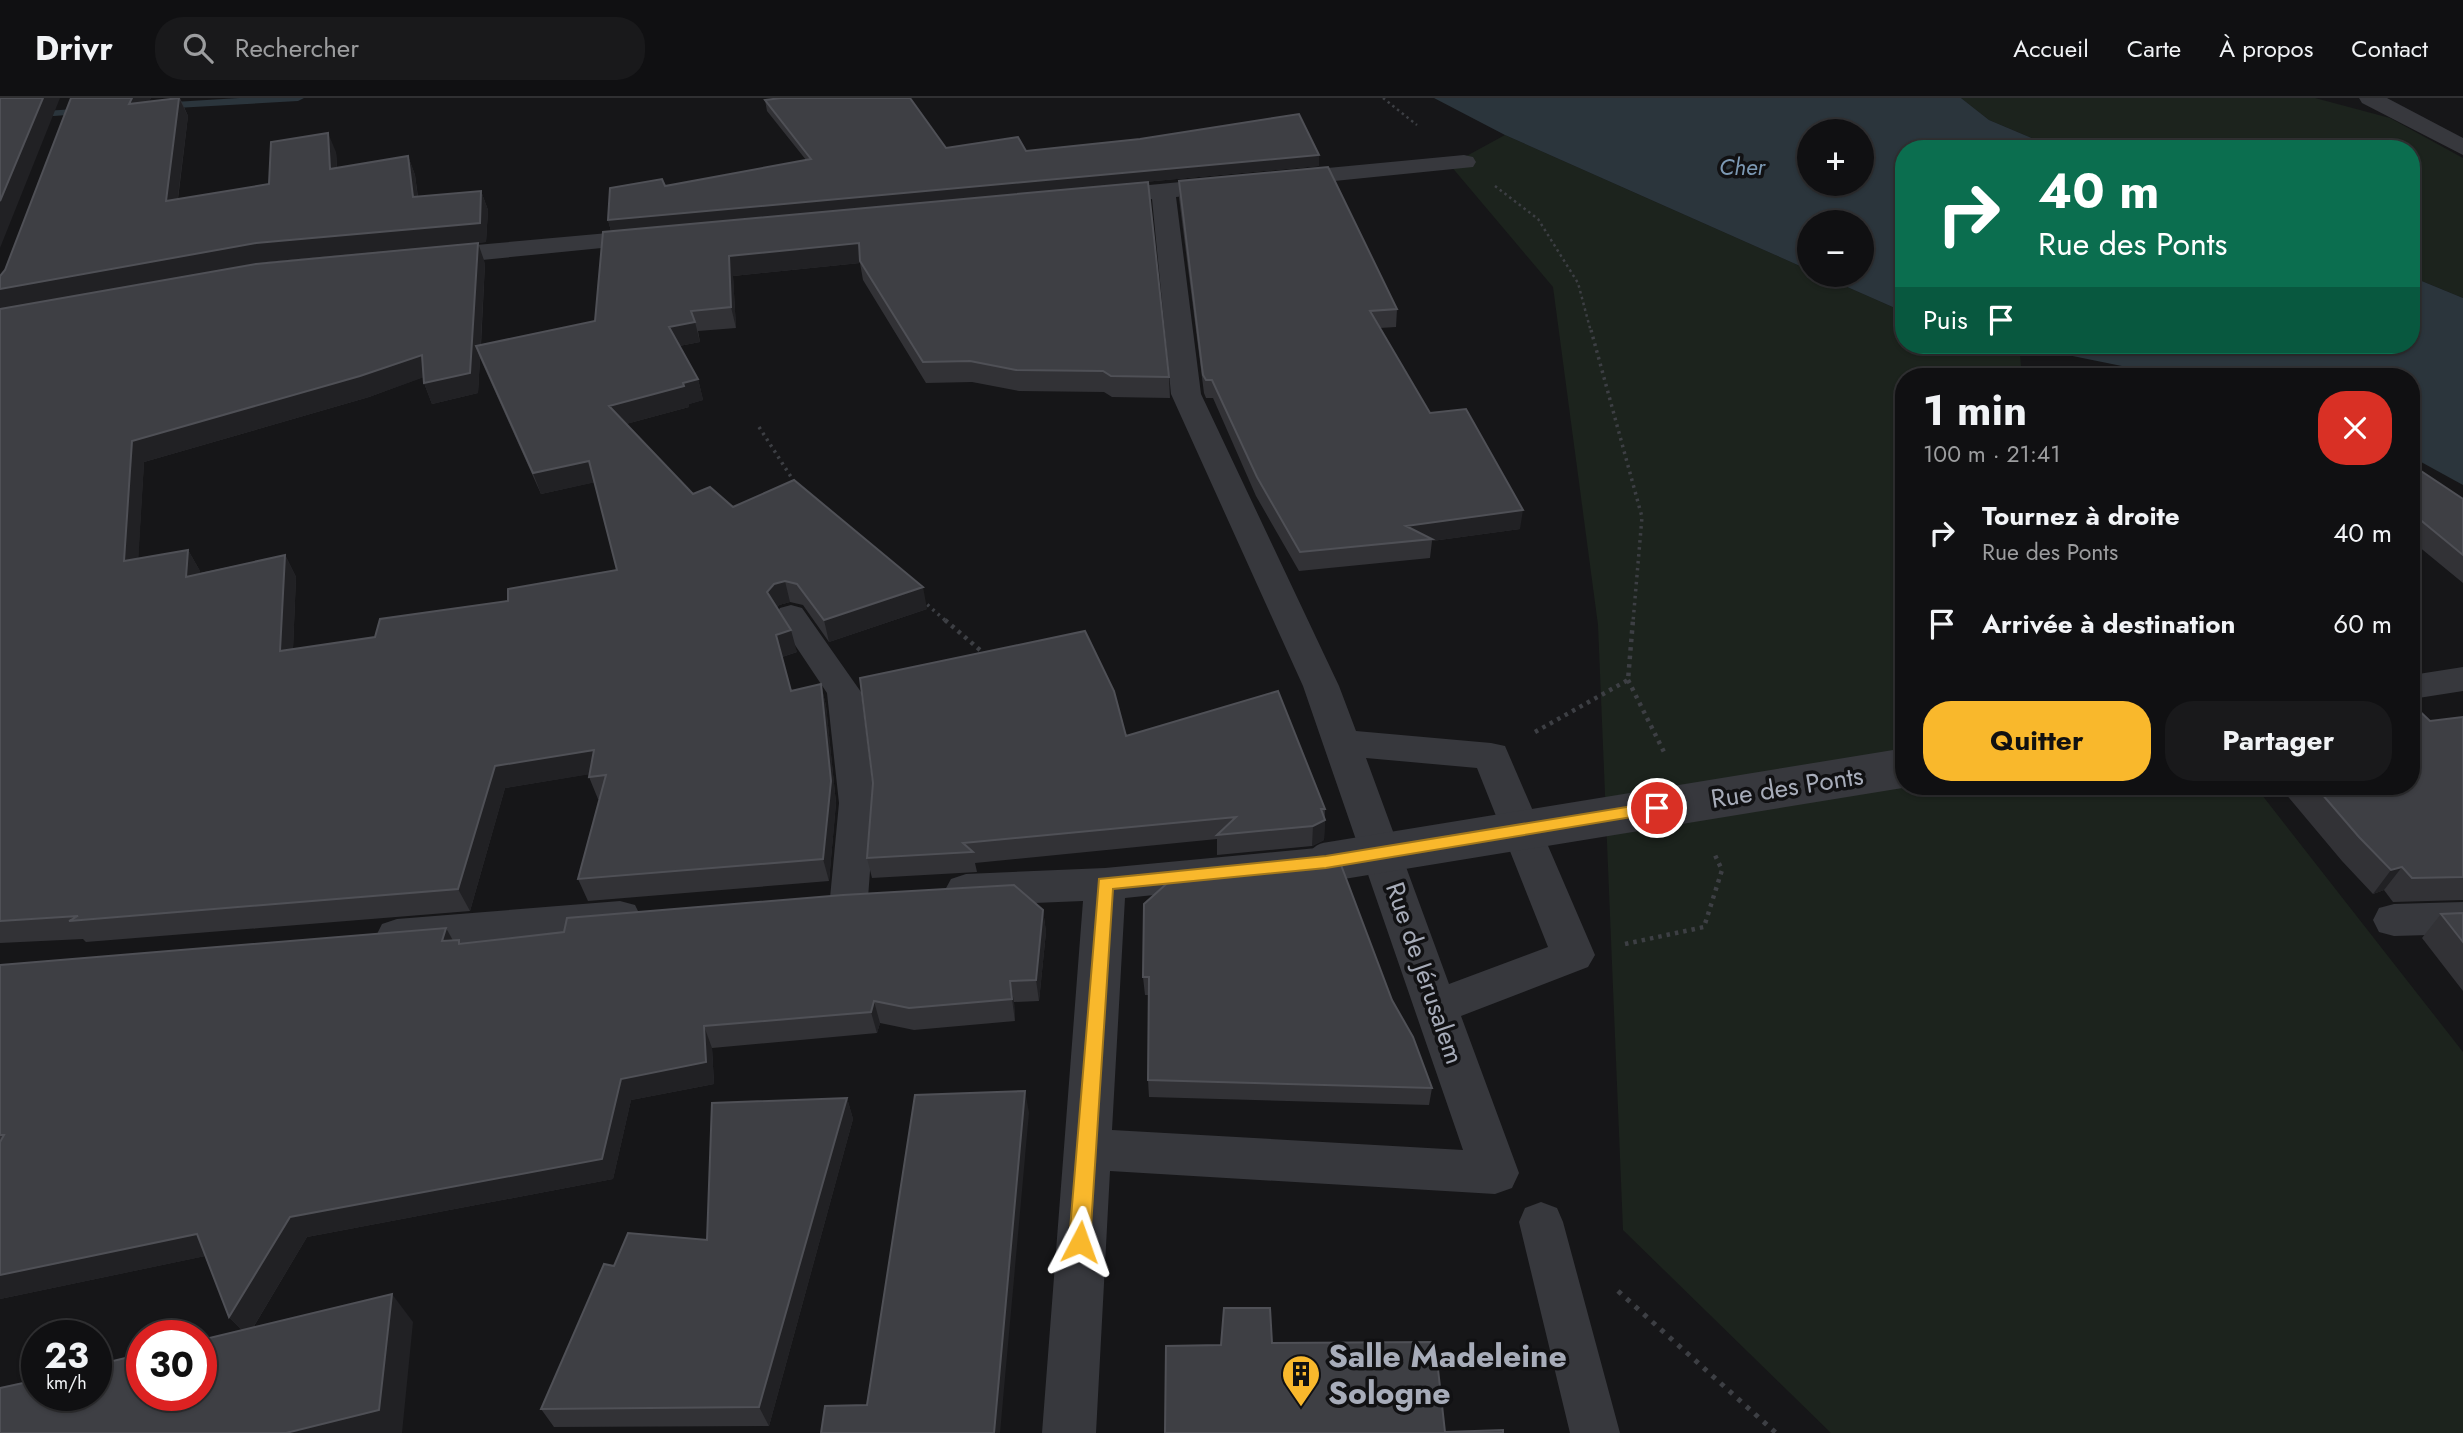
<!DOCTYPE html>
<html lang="fr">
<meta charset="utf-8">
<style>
:root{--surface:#101012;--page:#19191b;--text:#f1f3f6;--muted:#9c9d9f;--line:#303032;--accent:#f9b82c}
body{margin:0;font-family:Jost,sans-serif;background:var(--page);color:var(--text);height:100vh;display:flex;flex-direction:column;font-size:26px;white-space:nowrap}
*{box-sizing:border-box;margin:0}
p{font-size:23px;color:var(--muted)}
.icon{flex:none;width:38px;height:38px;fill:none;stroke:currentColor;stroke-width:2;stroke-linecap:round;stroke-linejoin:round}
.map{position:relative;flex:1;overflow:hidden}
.details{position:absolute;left:1895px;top:270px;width:525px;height:427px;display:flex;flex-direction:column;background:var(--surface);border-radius:28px;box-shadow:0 2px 5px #0004,0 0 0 2px var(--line)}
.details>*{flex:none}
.guide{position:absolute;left:1895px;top:42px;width:525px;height:214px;border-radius:28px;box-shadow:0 2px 5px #0004,0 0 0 2px var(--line);background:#0b6e4f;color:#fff;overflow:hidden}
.fabs{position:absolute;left:1797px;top:21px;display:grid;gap:14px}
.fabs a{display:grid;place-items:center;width:77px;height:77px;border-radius:50%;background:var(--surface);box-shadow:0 2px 5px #0004,0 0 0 2px var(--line);font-size:35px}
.speed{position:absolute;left:21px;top:1222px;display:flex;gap:14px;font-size:35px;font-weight:700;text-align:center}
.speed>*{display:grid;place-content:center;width:91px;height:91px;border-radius:50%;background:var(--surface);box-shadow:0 2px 5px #0004,0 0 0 2px var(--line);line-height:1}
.speed small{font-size:18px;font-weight:400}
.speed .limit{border:10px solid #d22;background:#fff;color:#111}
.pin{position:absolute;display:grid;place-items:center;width:60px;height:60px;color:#fff;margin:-30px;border:4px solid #fff;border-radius:50%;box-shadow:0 2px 7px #0007}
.me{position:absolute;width:77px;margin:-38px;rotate:4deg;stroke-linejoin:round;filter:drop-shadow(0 0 5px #0008)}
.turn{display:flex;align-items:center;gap:24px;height:147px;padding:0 28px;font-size:32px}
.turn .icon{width:91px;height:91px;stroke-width:2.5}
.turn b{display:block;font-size:49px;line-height:60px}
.then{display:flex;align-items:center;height:66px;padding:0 28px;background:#0003;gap:14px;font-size:26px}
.round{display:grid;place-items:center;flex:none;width:74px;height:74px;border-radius:28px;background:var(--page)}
.overview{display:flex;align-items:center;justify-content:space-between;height:119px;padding:0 28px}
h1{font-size:42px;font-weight:700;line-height:52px}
.primary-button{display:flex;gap:14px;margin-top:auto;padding:14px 28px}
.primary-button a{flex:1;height:80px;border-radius:28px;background:var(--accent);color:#111;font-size:28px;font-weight:700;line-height:80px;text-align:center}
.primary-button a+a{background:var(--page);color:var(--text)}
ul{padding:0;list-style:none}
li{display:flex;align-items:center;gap:21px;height:91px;padding:0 28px}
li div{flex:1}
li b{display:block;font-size:26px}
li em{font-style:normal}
header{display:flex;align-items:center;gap:42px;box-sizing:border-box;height:98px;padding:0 35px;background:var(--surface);border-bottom:2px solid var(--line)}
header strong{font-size:33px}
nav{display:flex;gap:38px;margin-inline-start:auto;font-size:24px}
.search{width:490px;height:63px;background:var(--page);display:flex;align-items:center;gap:18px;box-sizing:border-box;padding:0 24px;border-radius:28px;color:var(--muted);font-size:26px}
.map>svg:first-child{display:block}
.green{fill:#1c231d}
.water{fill:#2b353c;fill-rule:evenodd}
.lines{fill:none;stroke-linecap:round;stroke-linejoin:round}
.stream{fill:#2b353c;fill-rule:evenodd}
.path-far3{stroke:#3d3f44;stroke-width:2.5;stroke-dasharray:2.5 3.5;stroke-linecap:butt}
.path-far2{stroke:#3d3f44;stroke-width:3.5;stroke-dasharray:2.5 4.5;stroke-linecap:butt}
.path-far1{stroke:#3d3f44;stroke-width:4.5;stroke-dasharray:3.5 5;stroke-linecap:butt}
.path{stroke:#3d3f44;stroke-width:5;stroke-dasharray:4.5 7;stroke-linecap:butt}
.lane{fill:#37383d;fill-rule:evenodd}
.street{fill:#37383d;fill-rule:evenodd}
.street-bridge{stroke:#37383d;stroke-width:39}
.wall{fill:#323236;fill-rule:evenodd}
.shaded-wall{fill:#212124}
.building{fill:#3e3f44;stroke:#4f5056;stroke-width:2}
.route{fill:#f9b82c;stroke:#a2781d;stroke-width:2}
.labels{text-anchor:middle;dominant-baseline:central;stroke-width:7;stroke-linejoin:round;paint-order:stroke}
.far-water-label{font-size:23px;font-style:italic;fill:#7d9ab5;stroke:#111113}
.street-label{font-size:26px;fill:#a7acb9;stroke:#111113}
.near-poi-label{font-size:32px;font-weight:bold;fill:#a7acb9;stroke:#111113;text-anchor:start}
</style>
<header>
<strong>Drivr</strong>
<div class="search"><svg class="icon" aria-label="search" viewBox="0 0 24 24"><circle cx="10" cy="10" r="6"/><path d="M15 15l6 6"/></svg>Rechercher</div>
<nav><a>Accueil</a><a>Carte</a><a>À propos</a><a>Contact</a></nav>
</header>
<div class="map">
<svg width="2463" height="1335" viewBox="0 0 2463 1335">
<rect width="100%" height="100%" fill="#161618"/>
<path class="green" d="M1961 0H2315L2390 20 2463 60V200L2412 179V51H2058L1989 22Z
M1505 37 1809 172 1810 177H1820L1904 214V247H1978L1986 250 2019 247 2022 278H1904V688H2255L2463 954V1335H1831L1623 1132 1598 527 1553 189 1450 67Z"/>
<path class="water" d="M1434 0H1961L1989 22 2058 51H1904V214L1820 177H1862V124H1810L1809 172 1505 37ZM1810 33H1862V86H1810Z
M2412 179 2463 200V387L2412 359V278H2171L2019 247 1986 250 1978 247H2412Z"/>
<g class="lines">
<path class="stream" d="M239 0H304L298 3 158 11 152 8 158 5Z
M90 10 96 13 94 15 0 22V16Z"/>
<path class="path-far3" d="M1383 0 1417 27
M1495 88 1538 121 1578 185 1591 234"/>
<path class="path-far2" d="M1591 232 1642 419 1633 524
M759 329 795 385
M922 502 947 524"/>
<path class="path-far1" d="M945 522 987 558
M1628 582 1665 656
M1535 634 1628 582 1633 522
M1625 846 1704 829 1722 772 1714 755"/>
<path class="path" d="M1618 1193 1776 1335"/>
<path class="lane" d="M791 507 802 510 861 594 875 705 868 800 862 810 849 814 836 810 830 800 839 705 827 595 775 517 780 510Z
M1541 1104 1557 1110 1563 1124 1620 1335H1570L1519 1124 1525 1110Z"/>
<path class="street" d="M2359 0H2387L2463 40V57L2362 5Z
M1464 57 1473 59 1476 64 1473 69 1176 99 1201 296 1339 588 1356 633 1491 645 1505 648 1595 857 1588 869 1461 918 1519 1075 1512 1090 1495 1096 1110 1073 1096 1335H1042L1083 803 966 808 951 803 945 792 951 781 966 776 1105 770 1327 749 1341 753 1347 764 1341 775 1327 779 1125 800 1112 1032 1463 1052 1303 588 1171 296 1152 101 1097 106 1088 104 1085 99 1088 94 1097 92ZM1366 660 1477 670 1548 849 1449 886Z
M653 131 662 134 666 139 662 144 431 167 422 165 418 159 422 153 431 151Z
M2463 569V593L2412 601V577Z
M620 803 635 807 641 819 635 831 620 835 397 855 382 850 376 838 382 826 397 821Z
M2463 804V836L2394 838 2379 834 2373 822 2379 810 2394 806Z"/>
<path class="street-bridge" d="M1327 764 1904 670"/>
</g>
<path class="wall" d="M71 0H151L149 3 180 0 188 18 178 101 269 86 336 54 337 70 408 58 415 77 418 99 481 93 488 112 486 144 259 165H485L481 247 595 223 603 134 1148 84 1169 279 1170 300 1112 299 1104 294 1019 293 972 284 926 285 863 182 860 165 733 178 736 230 698 233 700 244 679 248 698 281 703 302 689 306V309L626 326 693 396 733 409 927 511 829 544 803 507 790 504 779 507 777 510 797 554 782 559 791 593 821 586 826 608 836 705 829 783 588 803 578 781 600 701H598L589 679V676L505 690 470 813 86 844 83 841 0 845V191L5 172ZM480 260 541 396 595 384 617 472 375 539 293 551 296 479 285 457 200 475V473L188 452 138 461 144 364 369 299 423 279 424 285 432 306 478 295Z
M765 2 946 50 1319 68 611 133 608 122 665 88 806 62 767 13Z
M1179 83 1397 211 1396 229 1380 230 1430 315 1520 431 1432 443 1430 460 1299 473 1256 398 1213 300H1206L1204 295 1179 100Z
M2412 367 2463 401V485L2412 443Z
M2463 619V802L2393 804 2384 792 2373 796 2342 763 2279 688H2412L2430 623Z
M1126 638 1325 711 1324 742 1312 748 1217 757V741L975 765 977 774 872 780 867 760Z
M1043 812 1046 834 1039 903 1014 904 1015 923 914 932 880 925 877 935 712 950 714 986 631 1002 613 1081 307 1139 253 1230 413 1224 242 1232 229 1219 205 1158 0 1201V867L446 830 453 842H459L461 846Z
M2463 815V893L2422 840 2441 816Z
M1143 879 1392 902 1432 990 1429 1007 1149 999 1148 982 1149 897H1145Z
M847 1000 853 1021 769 1328 554 1329 541 1311 614 1168 707 1142Z"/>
<path class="shaded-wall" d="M43 0H60L0 150V103Z
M132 0H151L138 24 129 6Z
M179 0 188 18 175 122 166 103Z
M328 35 336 54 338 90 330 71Z
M1319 57V68L611 133 608 122Z
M408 58 415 77 420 119 413 99Z
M481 93 488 112 486 144 265 164 0 213V191Z
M478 145 485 165 480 258 476 248 480 260 478 295 432 306 424 285Z
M859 145 860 165 733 178 736 230 731 209 729 158Z
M695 224 700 244 674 249 669 229Z
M422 257 430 277 369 299 144 364 137 485 124 463 132 343Z
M698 281 703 302 689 306V309L615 329 609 308Z
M589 363 596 384 541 396 533 375Z
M1523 412 1520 431 1432 443V441L1406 428Z
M188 452 200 473 198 500 186 479Z
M285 457 296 479 292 575 280 553Z
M785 483 790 504 779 507 773 515 767 494 774 486Z
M923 489 927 511 829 544 824 522Z
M791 532 797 554 782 559 776 537Z
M821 586 826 608 836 705 829 783 823 761Z
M594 652 603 674 505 690 470 813 458 791 495 668Z
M1325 722 1324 742 1312 748 1313 728Z
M2402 769 2384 792 2373 796 2391 772Z
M1043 812 1046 834 1039 903 1036 882Z
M446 830 458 852 442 843Z
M1010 883 1014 904 1015 923 1012 901Z
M874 903 880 925 877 935 871 914Z
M704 928 712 950 714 986 631 1002 613 1081 307 1139 248 1238 229 1219 290 1119 621 981Z
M1025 993 1029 1015 1000 1335H994Z
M847 1000 853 1021 769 1328 759 1309Z
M197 1136 215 1156 0 1201V1177Z
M392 1196 413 1224 402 1335H286Z"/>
<path class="building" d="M0 0H43L0 103Z
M71 0H132L129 6 179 0 166 103 269 86 271 44 328 35 330 71 408 58 413 99 481 93 480 125 256 145 0 191V178L5 172Z
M781 0H910L946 50 1018 39 1026 53 1140 41 1299 16 1319 57 608 122 610 90 662 81 665 88 811 61 765 2Z
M1328 69 1397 211 1370 213 1430 315 1466 311 1523 412 1406 428 1432 441 1300 454 1257 379 1212 282H1206L1203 277 1179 83Z
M1148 84 1169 279 1111 278 1103 273 1016 272 970 263 923 264 860 163 859 145 729 158 731 209 691 213 695 224 669 229 698 281 683 285 684 288 609 308 693 396 710 389 733 409 794 382 923 489 824 522 797 486 785 483 774 486 767 494 791 532 776 537 791 593 821 586 831 683 823 761 578 781 606 677 589 679 594 652 495 668 458 791 69 823 78 818 0 823V211L256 166 478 145 470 275 424 285 422 257 360 278 132 343 124 463 188 452 186 479 285 457 280 553 375 539 380 521 508 503V491L617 472 589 363 533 375 476 248 595 223 603 134Z
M2412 367 2463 401V457L2412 415Z
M1085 533 1114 593 1126 638 1278 593 1325 711H1321L1325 722 1313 728 1217 737 1236 719 963 745 973 754 867 760 873 685 860 580Z
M2412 606 2430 623 2463 619V779L2412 780 2402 769 2391 772 2359 739 2315 688H2412Z
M1317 765 1341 767 1392 902 1413 939 1432 990 1148 982 1149 879H1143L1144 806 1173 780Z
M1014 787 1043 812 1036 882 1010 883 1012 901 909 910 874 903 871 914 704 928 706 964 621 981 602 1061 290 1119 229 1219 197 1136 0 1177V1044L4 1037H0V867L446 830 442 843 459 842V846L564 834 567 820 843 797Z
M2463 815V844L2441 816Z
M1025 993 994 1335H821L825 1308 867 1307 915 997Z
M847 1000 759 1309 541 1311 604 1166 614 1168 628 1135 707 1142 712 1005Z
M392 1196 379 1312 286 1335H0V1290L37 1282V1297H96V1267L142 1256V1297H201V1242Z
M1224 1210H1270L1272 1245 1435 1244 1445 1334 1503 1332V1335H1165L1166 1248 1221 1247Z"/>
<path class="route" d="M1657 704 1662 706V714L1326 770 1113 791 1090 1144 1087 1150 1080 1153 1072 1150 1069 1144 1099 781 1326 758Z"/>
<defs>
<symbol id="building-pin" viewBox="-11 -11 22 30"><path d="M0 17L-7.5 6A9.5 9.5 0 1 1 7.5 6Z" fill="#f9b82c" stroke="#111113"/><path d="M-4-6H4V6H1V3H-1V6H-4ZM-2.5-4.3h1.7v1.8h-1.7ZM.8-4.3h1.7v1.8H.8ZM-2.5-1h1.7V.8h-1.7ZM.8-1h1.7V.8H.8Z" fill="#111"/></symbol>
</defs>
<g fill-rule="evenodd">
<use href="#building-pin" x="1279" y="1254" width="44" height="60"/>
</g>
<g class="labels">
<g class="far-water-label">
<text x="1742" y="69">Cher</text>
</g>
<g class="street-label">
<text transform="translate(1787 689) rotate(-9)">Rue des Ponts</text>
<text transform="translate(1425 875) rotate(71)">Rue de Jérusalem</text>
</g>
<g class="near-poi-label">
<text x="1328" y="1258">Salle Madeleine<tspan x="1328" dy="37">Sologne</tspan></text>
</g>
</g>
</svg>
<div class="fabs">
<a>+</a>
<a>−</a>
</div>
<div class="speed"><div>23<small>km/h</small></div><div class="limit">30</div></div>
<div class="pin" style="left:1657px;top:710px;background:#d93025"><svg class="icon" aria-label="arrive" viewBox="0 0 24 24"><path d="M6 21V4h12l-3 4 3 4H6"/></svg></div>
<svg class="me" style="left:1080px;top:1144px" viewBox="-20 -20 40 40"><path d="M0-17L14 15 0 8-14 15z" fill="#f9b82c" stroke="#fff" stroke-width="4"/></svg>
<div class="guide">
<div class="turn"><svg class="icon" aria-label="right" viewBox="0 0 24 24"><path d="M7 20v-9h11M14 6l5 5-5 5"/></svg><div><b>40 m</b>Rue des Ponts</div></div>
<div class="then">Puis<svg class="icon" aria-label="arrive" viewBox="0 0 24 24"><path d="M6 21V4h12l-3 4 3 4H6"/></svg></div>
</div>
<section class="details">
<div class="overview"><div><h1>1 min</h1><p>100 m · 21:41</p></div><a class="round" style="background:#d93025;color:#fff"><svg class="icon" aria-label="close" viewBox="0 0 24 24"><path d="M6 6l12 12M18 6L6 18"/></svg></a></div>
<ul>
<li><svg class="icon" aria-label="right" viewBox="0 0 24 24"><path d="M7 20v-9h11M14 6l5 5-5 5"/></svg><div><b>Tournez à droite</b><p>Rue des Ponts</p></div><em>40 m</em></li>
<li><svg class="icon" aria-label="arrive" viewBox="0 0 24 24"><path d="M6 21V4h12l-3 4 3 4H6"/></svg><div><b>Arrivée à destination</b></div><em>60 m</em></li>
</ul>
<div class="primary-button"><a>Quitter</a><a>Partager</a></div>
</section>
</div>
